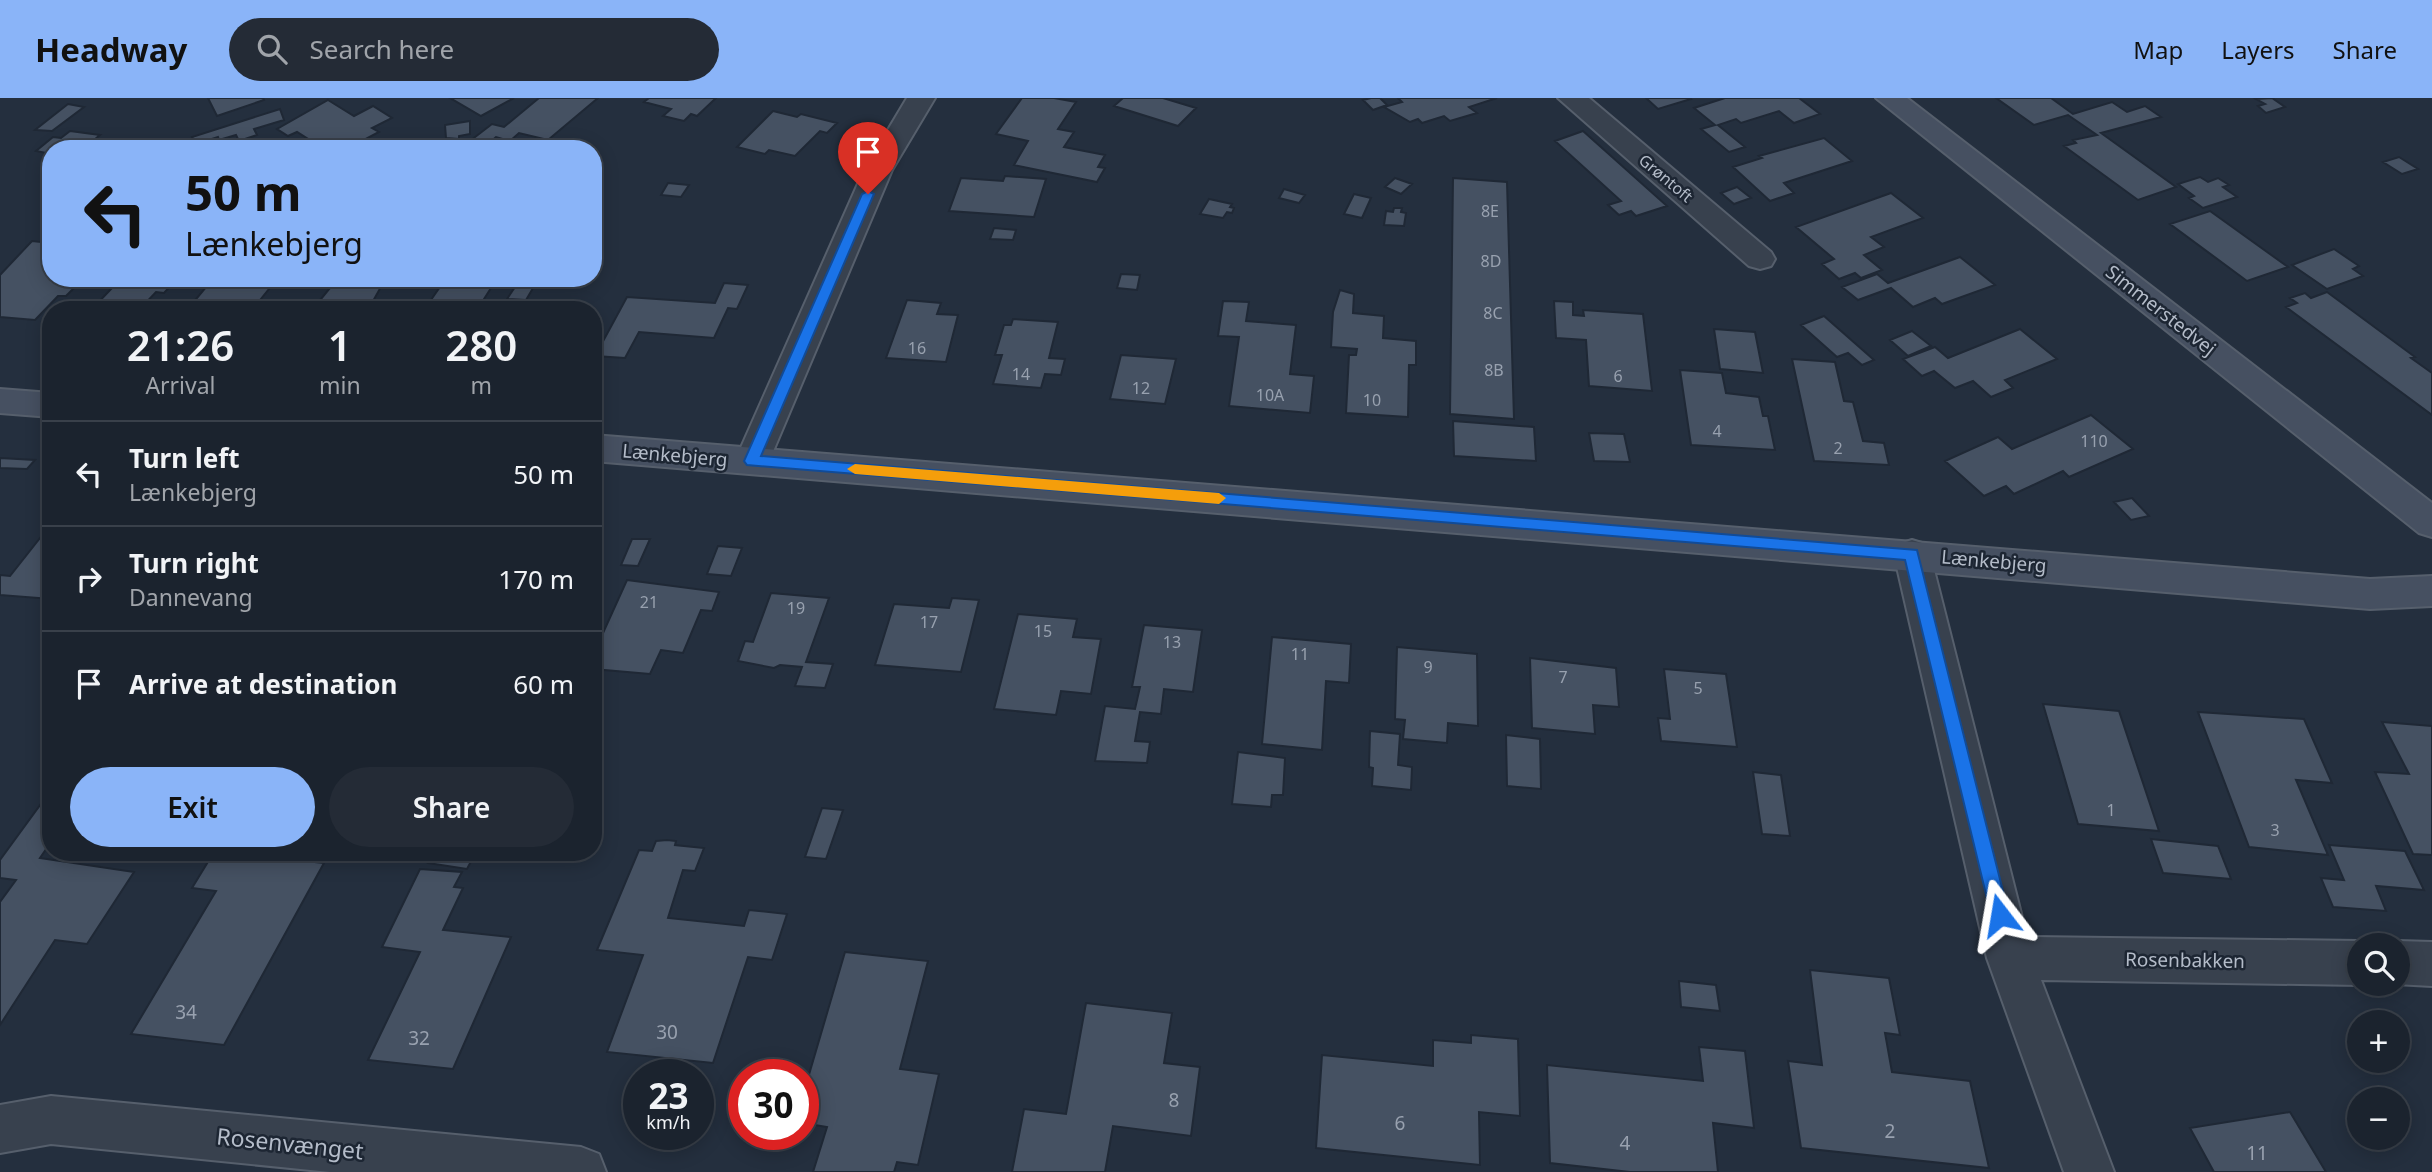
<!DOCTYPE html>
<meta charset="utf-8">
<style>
:root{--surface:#1b232e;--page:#242b36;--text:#f1f3f6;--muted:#a0a4aa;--line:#39404a;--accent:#8ab4f8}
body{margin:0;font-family:"Noto Sans",sans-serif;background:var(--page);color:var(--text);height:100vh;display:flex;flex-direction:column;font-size:26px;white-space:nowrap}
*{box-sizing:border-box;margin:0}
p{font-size:23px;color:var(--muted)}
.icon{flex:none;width:38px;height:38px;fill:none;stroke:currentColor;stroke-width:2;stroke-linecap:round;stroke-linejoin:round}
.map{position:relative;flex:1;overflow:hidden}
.drawer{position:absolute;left:42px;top:203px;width:560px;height:560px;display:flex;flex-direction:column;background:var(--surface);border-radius:28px;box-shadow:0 4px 18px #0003,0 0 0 2px var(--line)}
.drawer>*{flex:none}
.banner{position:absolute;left:42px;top:42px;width:560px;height:147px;border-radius:28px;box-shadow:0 4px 18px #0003,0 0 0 2px var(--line);background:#8ab4f8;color:#111;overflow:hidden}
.tools{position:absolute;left:2347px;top:835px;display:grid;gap:14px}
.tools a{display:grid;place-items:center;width:63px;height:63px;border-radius:50%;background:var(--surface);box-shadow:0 4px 18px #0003,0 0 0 2px var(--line);font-size:35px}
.speed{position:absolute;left:623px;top:961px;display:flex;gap:14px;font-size:35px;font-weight:700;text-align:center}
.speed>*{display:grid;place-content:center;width:91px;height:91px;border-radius:50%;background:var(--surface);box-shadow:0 4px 18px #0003,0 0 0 2px var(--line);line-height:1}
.speed small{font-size:18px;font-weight:400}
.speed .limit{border:10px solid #d22;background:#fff;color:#111}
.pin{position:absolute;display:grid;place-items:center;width:60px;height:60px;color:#fff;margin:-72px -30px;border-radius:50% 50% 50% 0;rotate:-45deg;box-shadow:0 0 7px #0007}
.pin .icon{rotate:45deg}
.me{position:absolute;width:77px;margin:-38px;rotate:346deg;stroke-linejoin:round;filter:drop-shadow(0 0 5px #0008)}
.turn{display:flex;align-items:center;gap:24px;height:147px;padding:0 28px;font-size:32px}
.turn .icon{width:91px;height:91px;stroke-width:2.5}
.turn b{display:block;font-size:49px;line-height:60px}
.eta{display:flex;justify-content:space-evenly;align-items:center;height:119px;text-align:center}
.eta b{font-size:42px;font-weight:600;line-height:49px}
.button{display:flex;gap:14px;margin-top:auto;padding:14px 28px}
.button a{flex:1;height:80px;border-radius:42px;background:var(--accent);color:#111;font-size:28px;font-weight:600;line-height:80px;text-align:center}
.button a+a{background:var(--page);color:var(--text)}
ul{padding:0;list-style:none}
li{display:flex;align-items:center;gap:21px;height:105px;padding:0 28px;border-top:2px solid var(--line)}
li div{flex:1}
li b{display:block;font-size:26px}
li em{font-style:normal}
header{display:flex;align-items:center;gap:42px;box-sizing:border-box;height:98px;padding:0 35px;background:var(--accent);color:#111}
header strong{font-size:33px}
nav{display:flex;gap:38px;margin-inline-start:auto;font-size:24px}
.search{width:490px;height:63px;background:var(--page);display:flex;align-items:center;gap:18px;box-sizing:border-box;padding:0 24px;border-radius:38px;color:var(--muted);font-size:26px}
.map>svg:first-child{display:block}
.building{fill:#455162;stroke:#1f2835;stroke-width:2}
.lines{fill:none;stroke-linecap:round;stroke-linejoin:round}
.street-casing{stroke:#565f6c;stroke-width:4}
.secondary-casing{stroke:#565f6c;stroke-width:4}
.street{fill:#38414e;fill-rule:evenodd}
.secondary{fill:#465061;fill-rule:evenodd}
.route{fill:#1a73e8;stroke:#114b97;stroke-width:2}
.slow{fill:#f59e0b}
.labels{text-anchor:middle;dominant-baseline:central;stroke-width:5;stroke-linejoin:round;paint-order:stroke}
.far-street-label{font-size:16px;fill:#b4bcc9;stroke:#1d2633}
.number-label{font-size:16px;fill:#98a1af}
.street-label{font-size:19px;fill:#b4bcc9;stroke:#1d2633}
.near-number-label{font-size:19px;fill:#98a1af}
.near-street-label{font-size:23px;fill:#b4bcc9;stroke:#1d2633}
</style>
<header>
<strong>Headway</strong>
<div class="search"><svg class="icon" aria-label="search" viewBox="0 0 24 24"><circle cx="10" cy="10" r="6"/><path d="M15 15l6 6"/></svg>Search here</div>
<nav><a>Map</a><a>Layers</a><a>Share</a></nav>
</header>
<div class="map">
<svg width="2432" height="1074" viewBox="0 0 2432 1074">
<rect width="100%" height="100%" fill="#242f3e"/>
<path class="building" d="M208 0H263L264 2 217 18Z
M450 0H514L481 18Z
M539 0H598L548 42 519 35 510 43 496 39 482 51 466 46 492 26 504 29Z
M649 0H716L697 18 691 16 684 23 663 18 671 11 644 4Z
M1022 0H1054L1076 4 1058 31 1074 34 1064 49 1105 57 1098 69 1105 70 1097 84 1014 67 1028 43 996 36Z
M1123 0H1163L1196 10 1178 28 1114 8Z
M1371 0H1380L1387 7 1373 12 1363 2Z
M1398 0H1497L1469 9 1477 15 1450 23 1444 18 1422 25 1418 21 1410 24 1384 9 1402 4Z
M1646 0H1690L1691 1 1658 11Z
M1725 0H1799L1820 16 1794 25 1779 13 1741 25 1736 21 1718 27 1745 49 1729 54 1701 31 1715 27 1694 10Z
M1996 0H2051L2073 16 2112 4 2127 14 2145 8 2161 19 2101 35 2176 89 2138 102 2064 48 2076 45 2073 42 2097 37 2068 17 2034 27Z
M2272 0 2285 9 2266 15 2258 8 2265 6 2256 1Z
M328 2 354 18 373 8 392 20 372 30 379 34 347 51H324L297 34 288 38 277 31Z
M68 6 84 9 52 33 35 32Z
M280 11 284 22 254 31 257 37 239 43 236 37 219 42 218 39 196 46 192 39Z
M773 13 797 19 801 16 837 25 827 35 820 33 795 58 769 52 765 56 737 49Z
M470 23V36L459 38V41L446 40 445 27Z
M70 33 100 37 83 51H51V56L36 53 53 39 61 40Z
M1583 33 1667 108 1636 118 1631 113 1619 117 1608 107 1621 103 1555 43Z
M1824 40 1852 63 1784 85 1794 95 1770 103 1733 69 1762 60 1759 58Z
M2399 59 2418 71 2402 76 2383 64Z
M1005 78 1046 81 1034 119 949 113 961 80 1003 83Z
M2200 79 2208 84 2218 80 2229 87 2223 89 2237 99 2203 110 2189 100 2194 98 2178 86Z
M1395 80 1412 86 1401 96 1385 89Z
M1453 80 1507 84 1514 321 1450 316Z
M668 85 689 87 681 99 661 97Z
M1737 89 1751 100 1734 106 1721 95Z
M1284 91 1305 97 1299 105 1279 100Z
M1891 95 1923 120 1871 139 1884 149 1864 157 1882 172 1861 180 1855 175 1839 181 1822 166 1834 161 1796 129Z
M1354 96 1371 100 1362 120 1344 116Z
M1209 101 1232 106 1230 109 1234 110 1232 115 1227 114 1223 120 1200 116Z
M1394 110H1402L1401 114 1406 115 1404 128 1384 127 1386 113 1393 114Z
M2210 113 2288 169 2247 183 2170 126Z
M994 130 1016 132 1013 142 990 141Z
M32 143 51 145V180L72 182 67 186 77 187 66 198H58L35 222 0 219V177Z
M2334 151 2359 168 2353 171 2363 178 2327 191 2292 167Z
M1960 159 1995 187 1942 206 1935 200 1913 209 1891 190 1858 202 1842 189 1877 176 1888 185Z
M1121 176 1140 177 1137 192 1117 190Z
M102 180H178L164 195 156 194 139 212H91L112 190 94 188Z
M236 180H278L252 212H187L211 183 232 185Z
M338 180H386L368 212H312Z
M521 180H539L526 202 507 201Z
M724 185 748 187 737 211 728 210 714 240 639 234 625 260 595 258 627 199 715 205Z
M442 186 491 190 477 212H424Z
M1340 192 1354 196 1353 215 1384 218 1383 240 1416 243V267H1409L1408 319 1346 315 1349 257H1356L1357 251 1331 249 1333 214Z
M2327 194 2415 259 2411 260 2432 275V317L2286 209 2297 205 2290 200 2305 195 2311 200Z
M907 202 941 205 937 216 958 217 946 264 886 260Z
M521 203 583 208 581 212H515Z
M1223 203 1249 204 1246 223 1296 227 1290 276 1314 278 1310 315 1229 308 1239 239 1218 238Z
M1554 203 1573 204V217L1584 218 1583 212 1643 216 1652 293 1589 288 1586 242 1556 240Z
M1824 218 1874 262 1862 267 1848 255 1837 259 1801 227Z
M1013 221 1058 224 1049 260 1065 261 1061 277 1045 276 1041 290 993 286 1002 257H995L1004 227H1011Z
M1714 231 1755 234 1763 275 1720 271Z
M2020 231 2057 261 2005 282 2013 290 1991 299 1973 283 1955 290 1934 273 1922 278 1903 261 1935 249 1948 260Z
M1912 233 1931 248 1908 258 1890 242Z
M1121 257 1176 261 1165 306 1110 301Z
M1792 261 1835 264 1844 303 1853 304 1863 343 1884 345 1889 367 1814 363Z
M1680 272 1722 275 1726 295 1759 299 1763 318H1768L1775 352 1691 347Z
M2091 317 2133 351 2069 379 2063 373 2014 396 2006 388 1984 398 1945 363 1998 339 2012 351Z
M1453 323 1534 329 1536 363 1454 358Z
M1589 335 1624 336 1630 364 1594 363Z
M0 360 35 362 27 371 0 370Z
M2132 400 2149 418 2131 422 2114 404Z
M44 435H51V501L0 497V477L10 478Z
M632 441H650L638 468 621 467Z
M718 448 742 450 731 478 707 476Z
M627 482 719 494 712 513 701 512 683 555 661 552 650 576 593 571V557Z
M771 495 829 500 806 564 833 566 825 590 795 588 802 569 780 567 774 570 738 563 745 543 753 544Z
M952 500 979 502 961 574 875 567 894 506 949 510Z
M1018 516 1077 521 1073 539 1101 541 1091 596 1061 593 1056 617 994 611Z
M1144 527 1202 532 1193 594 1164 591 1161 616 1140 614 1135 643 1150 644 1147 665 1095 663 1105 608 1135 611 1140 589H1132Z
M1272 539 1351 546 1349 585 1326 583 1322 652 1262 646Z
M1397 549 1477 556 1478 628 1448 625 1447 645 1403 641 1405 622 1395 621Z
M1530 560 1616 570 1619 609 1593 607 1595 636 1532 630Z
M1664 571 1726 576 1737 649 1661 643 1658 620 1670 621Z
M2043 606 2119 613 2159 733 2078 726Z
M2198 614 2304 621 2332 685 2296 682 2328 757 2249 749Z
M2382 624 2432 628V757L2413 756 2375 674 2409 676Z
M1370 633 1400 636 1398 667 1412 669 1411 692 1372 688 1373 670 1369 669Z
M1506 637 1540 641 1541 691 1507 688Z
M1238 654 1285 660 1283 697H1272L1271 709 1232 706Z
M1753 674 1781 677 1790 738 1762 736Z
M51 698V744L40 760 134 774 87 846 55 842 0 927V804L16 782 0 780V762L46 699Z
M822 710 843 712 826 761 805 759Z
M2151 741 2218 748 2231 781 2163 775Z
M667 742 676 743 675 747 704 750 695 773 683 772 668 820 744 828 749 812 787 816 772 862 748 859 713 965 607 954 643 857 597 852 639 752 652 753 656 743Z
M2329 747 2405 753 2424 792 2376 788 2386 813 2333 809 2321 780 2344 782Z
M214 754H248L246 757 324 765 224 947 131 936 216 793 192 790Z
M434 754H476L467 771 428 765Z
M420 771 462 774 454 789 463 790 443 832 511 839 453 971 368 962 420 854 382 849Z
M845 854 928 863 900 971 939 976 918 1067 897 1064 894 1074H813L827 1029 803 1025V997Z
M1810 872 1889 880 1900 937 1885 935 1892 974 1970 983 1989 1070 1801 1050 1788 963 1822 967Z
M1679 883 1716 887 1720 913 1681 909Z
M1086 905 1172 915 1164 965 1200 969 1191 1038 1113 1028 1105 1074H1012L1024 1011 1066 1016Z
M1471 937 1518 941 1520 1018 1479 1014 1480 1067 1316 1050 1322 957 1433 968V942L1471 945Z
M1699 949 1745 953 1754 1030 1713 1025 1718 1074H1630L1550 1065 1547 967 1703 983Z
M2290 1014 2326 1074H2214L2190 1030Z"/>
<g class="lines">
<defs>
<path id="street" d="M907 0H935L892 72 769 363 764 372 752 376 740 372 735 363 864 72Z
M1558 0H1589L1771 154 1775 161 1771 168 1760 171 1749 168Z
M1912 442 1925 446 1930 456 2027 839 2359 843 2368 847H2359V886H2362L2359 887 2041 882 2114 1074H2064L1987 860 1894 456 1899 446Z
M2398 843 2432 844V888L2395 886 2398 847H2389Z
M51 998 581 1049 599 1056 606 1074H330L51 1046 0 1055V1007Z"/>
<path id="secondary" d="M1876 0H1907L2432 405V439L2419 435Z
M0 291 51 295V319L0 315Z
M593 337 2370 481 2432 478V508L2370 511 593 363Z"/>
</defs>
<use href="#street" class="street-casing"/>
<use href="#secondary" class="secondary-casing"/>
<use href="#street" class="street"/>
<use href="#secondary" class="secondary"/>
</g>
<path class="route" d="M868 93 874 96 761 358 1917 452 2009 817 2006 823 2000 825 1993 823 1991 817 1905 462 747 367 744 363 862 96Z"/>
<path class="slow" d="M855 366 1219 395 1226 400 1219 406 855 376 847 371Z"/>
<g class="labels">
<g class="far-street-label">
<text transform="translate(1666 80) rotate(40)">Grøntoft</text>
</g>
<g class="number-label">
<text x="1490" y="113">8E</text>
<text x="1491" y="163">8D</text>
<text x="1493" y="215">8C</text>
<text x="917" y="250">16</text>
<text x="1494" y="272">8B</text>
<text x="1021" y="276">14</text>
<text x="1618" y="278">6</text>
<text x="1141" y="290">12</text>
<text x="1270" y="297">10A</text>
<text x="1372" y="302">10</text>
<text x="1717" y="333">4</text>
<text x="2094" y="343">110</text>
<text x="1838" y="350">2</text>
<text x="649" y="504">21</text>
<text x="796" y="510">19</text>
<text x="929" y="524">17</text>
<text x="1043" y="533">15</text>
<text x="1172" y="544">13</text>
<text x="1300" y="556">11</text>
<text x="1428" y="569">9</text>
<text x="1563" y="579">7</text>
<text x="1698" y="590">5</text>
<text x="2111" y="712">1</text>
<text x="2275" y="732">3</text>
</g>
<g class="street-label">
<text transform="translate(2161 212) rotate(38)">Simmerstedvej</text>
<text transform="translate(675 357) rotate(5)">Lænkebjerg</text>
<text transform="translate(1994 463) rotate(5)">Lænkebjerg</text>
<text transform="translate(2185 862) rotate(1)">Rosenbakken</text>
</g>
<g class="near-number-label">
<text x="186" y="914">34</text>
<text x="667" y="934">30</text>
<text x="419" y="940">32</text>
<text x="1174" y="1002">8</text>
<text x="1400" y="1025">6</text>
<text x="1890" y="1033">2</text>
<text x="1625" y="1045">4</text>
<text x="2257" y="1055">11</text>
</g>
<g class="near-street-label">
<text transform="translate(290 1045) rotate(6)">Rosenvænget</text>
</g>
</g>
</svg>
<div class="tools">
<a><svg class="icon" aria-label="search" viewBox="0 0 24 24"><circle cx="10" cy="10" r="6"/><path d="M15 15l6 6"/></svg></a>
<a>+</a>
<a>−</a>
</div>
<div class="speed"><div>23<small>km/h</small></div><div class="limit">30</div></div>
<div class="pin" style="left:868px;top:96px;background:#d93025"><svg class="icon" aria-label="arrive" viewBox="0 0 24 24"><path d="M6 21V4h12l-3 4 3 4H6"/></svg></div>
<svg class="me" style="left:2000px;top:817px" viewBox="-20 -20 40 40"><path d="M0-17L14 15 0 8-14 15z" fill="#1a73e8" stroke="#fff" stroke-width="4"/></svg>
<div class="banner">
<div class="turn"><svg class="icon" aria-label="left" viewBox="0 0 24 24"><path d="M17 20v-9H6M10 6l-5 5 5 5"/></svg><div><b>50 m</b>Lænkebjerg</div></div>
</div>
<section class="drawer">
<div class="eta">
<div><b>21:26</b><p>Arrival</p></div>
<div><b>1</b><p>min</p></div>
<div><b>280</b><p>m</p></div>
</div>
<ul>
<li><svg class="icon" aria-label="left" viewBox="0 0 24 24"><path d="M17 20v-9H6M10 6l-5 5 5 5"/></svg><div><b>Turn left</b><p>Lænkebjerg</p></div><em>50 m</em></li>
<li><svg class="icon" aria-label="right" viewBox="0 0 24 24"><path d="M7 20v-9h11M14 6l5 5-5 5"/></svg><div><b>Turn right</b><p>Dannevang</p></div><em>170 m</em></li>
<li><svg class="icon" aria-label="arrive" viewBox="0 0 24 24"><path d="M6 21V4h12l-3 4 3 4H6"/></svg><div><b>Arrive at destination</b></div><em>60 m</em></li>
</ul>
<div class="button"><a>Exit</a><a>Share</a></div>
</section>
</div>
